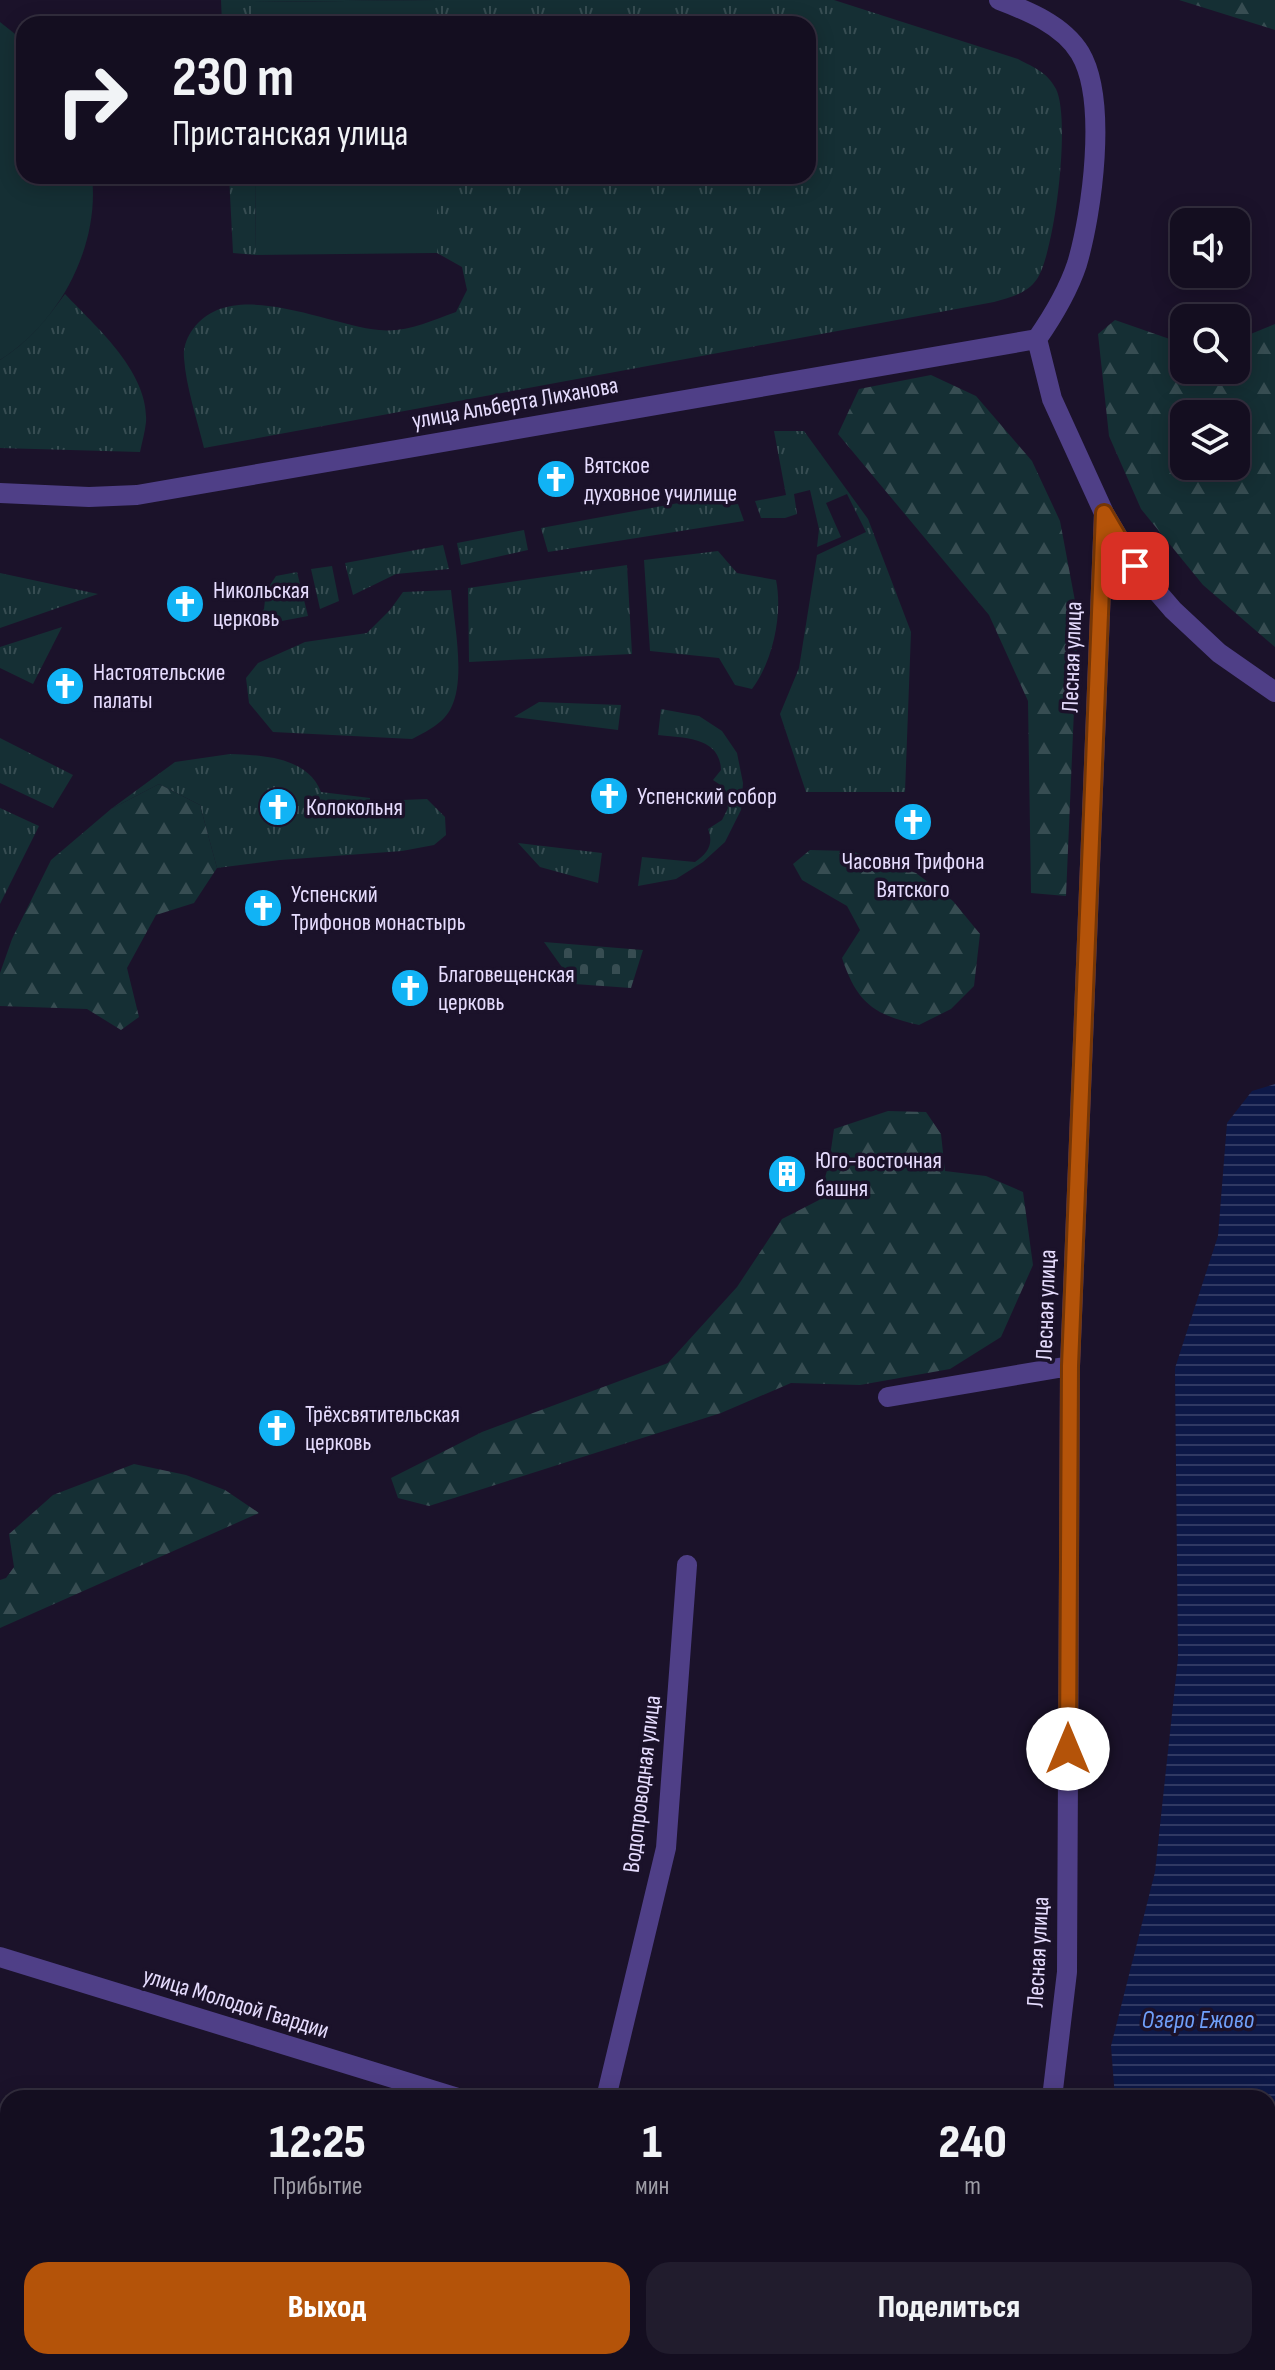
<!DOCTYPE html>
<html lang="ru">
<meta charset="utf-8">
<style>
:root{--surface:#140e20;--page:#211c2d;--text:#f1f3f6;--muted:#9d9ca5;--line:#332e3e;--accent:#b45309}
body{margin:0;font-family:"Sofia Sans Condensed",sans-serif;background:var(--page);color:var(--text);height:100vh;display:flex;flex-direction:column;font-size:30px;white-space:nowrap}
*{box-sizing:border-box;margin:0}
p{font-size:26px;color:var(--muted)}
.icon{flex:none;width:44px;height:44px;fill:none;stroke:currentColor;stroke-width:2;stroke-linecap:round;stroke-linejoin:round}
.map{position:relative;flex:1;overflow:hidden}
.sheet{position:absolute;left:0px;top:2090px;width:1276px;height:280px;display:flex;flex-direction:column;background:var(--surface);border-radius:24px 24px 0 0;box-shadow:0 4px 20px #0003,0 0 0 2px var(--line)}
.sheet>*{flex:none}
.guide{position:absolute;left:16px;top:16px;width:800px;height:168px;border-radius:24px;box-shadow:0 4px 20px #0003,0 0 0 2px var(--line);background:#140e20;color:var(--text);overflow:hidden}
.fabs{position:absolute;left:1170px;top:208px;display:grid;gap:16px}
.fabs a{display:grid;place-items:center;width:80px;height:80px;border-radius:16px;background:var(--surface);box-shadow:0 4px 20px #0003,0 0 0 2px var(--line);font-size:40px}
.pin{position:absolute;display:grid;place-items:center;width:68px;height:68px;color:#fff;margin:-34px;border-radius:16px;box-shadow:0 4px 12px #0006}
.me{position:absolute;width:88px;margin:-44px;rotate:0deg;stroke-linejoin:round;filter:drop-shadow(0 0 6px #0008)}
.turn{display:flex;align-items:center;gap:28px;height:168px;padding:0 24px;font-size:36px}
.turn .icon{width:104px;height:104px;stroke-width:2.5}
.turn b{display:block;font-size:56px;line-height:68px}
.eta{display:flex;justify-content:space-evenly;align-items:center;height:136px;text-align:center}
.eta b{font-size:48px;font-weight:800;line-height:56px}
.action{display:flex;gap:16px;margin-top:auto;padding:16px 24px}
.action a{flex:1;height:92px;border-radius:24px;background:var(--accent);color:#fff;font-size:32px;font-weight:800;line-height:92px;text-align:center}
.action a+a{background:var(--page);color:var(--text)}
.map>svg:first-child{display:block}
.grass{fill:url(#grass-tufts)}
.forest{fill:url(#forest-firs);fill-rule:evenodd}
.cemetery{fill:url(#cemetery-stones)}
.pitch{fill:#152f34}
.water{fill:url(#water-rules)}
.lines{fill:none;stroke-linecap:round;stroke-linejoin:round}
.street{stroke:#4f3f87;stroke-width:20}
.route-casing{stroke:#753606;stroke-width:20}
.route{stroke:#b45309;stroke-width:14}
.labels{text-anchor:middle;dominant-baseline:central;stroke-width:7;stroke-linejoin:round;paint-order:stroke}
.street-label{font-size:24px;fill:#e6dcfe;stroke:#1b122a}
.poi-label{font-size:24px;fill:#e6dcfe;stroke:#1b122a;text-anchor:start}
.water-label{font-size:26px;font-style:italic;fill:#6f9ff9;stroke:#1b122a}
</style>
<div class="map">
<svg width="1275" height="2370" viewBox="0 0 1275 2370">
<defs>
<pattern id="grass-tufts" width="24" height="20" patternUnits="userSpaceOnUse" patternTransform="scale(2)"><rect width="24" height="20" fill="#152f34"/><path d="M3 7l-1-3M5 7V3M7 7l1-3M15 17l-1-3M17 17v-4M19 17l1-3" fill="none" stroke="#374d52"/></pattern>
<pattern id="forest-firs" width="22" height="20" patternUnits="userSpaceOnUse" patternTransform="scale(2)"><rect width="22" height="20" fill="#152f34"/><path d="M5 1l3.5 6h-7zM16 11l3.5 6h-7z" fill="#374d52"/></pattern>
<pattern id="cemetery-stones" width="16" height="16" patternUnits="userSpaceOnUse" patternTransform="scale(2)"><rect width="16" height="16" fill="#152f34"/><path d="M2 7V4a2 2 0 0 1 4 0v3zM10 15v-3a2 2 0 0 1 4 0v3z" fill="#374d52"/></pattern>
<pattern id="water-rules" width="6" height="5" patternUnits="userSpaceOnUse" patternTransform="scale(2)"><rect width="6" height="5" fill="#0d1847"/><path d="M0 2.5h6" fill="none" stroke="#303963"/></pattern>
</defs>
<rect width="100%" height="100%" fill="#1b122a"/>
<path class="grass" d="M221 0H834L1018 59C1035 68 1047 72 1056 89 1071 119 1055 252 1037 279 1027 294 1010 297 994 302L204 448C197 419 186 387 184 358 183 347 187 337 193 329 232 276 327 325 379 330 406 333 431 321 456 312L467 290 462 267 437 253V176H808V24H435L434 0 253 2V24H222Z
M229 176H255L256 255 233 253Z
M65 294C96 327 149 372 146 422 145 432 142 442 140 452L0 448V360C27 343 46 320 65 294Z
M774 431H804L868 519 911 632 905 792H806L780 714 799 668 817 555 866 532 847 494 826 503 841 537 817 547 819 529 810 490 794 494 797 514 785 518H761L755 501 786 495Z
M728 494 730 505 738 504 744 521 548 552 541 528Z
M524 530 528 550 461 565 457 543Z
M443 545 449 569 396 574 353 595 345 563Z
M718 551 737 573 776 580C783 614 773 661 752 689L735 685 719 658 650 651 644 560Z
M627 565 632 654 469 662 468 588Z
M332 566 339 601 320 609 311 569Z
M297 572 308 616 250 627 264 609 266 591 276 576Z
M0 573 98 594 0 628Z
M451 590C454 622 466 679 451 708 444 723 426 732 412 739L273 732 249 703 246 678 258 663 305 642 367 633 390 610 403 592Z
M62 627 33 684 0 668V647Z
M539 702 621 705 618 730 514 717Z
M661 709 699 716 722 731 737 753 743 783 741 810 725 842 703 862 676 879 638 886 642 857 695 862C708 853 714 844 708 829L722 820 728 808 722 786 713 780 721 770C720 737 685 738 658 735Z
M0 738 73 775 53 808 0 783Z
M230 754C262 755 308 757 321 792L370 798V816L401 818 402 800 427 799 445 817 446 835 434 845 402 851 280 860 217 868 200 805 159 784 111 809 175 762Z
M0 808 39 826 0 904Z
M518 843 602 853 598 883 540 867Z"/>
<path class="forest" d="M1179 0H1275V30Z
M1115 320 1184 344V370H1236V340L1275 324V647L1203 585 1141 509 1109 436 1098 334ZM1236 414V466H1184V414Z
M931 375 976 396 1032 461 1060 521 1078 617 1066 896 1031 893 1028 701 989 615 838 434 859 389Z
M159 784 200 805 217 868 194 903 156 915 127 968 139 1017 121 1030 87 1009 0 1006V973L12 939 51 860 111 809Z
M810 850 851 851 916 873 953 901 980 934 974 986 951 1009 919 1025C874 1015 857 1003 842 958L860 930 847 906 802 880 793 864Z
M888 1111 926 1112 941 1134 945 1171 986 1176 1023 1192 1033 1265 1001 1337 950 1369 860 1385 791 1383 721 1413 429 1506 398 1498 391 1478 482 1432 668 1363 737 1287 782 1219 819 1200 829 1163 834 1129Z
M134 1464 186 1475 225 1490 259 1513 0 1628V1580L6 1578 14 1567 9 1534 53 1495Z"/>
<path class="cemetery" d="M544 942 643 950 631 988 574 984Z"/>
<path class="pitch" d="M435 0V24H253V2Z
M0 22 24 41V176H92C100 247 59 323 0 360Z
M255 176H437V253L256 255Z"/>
<path class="water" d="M1275 1084V2370H1098L1099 2362H1268V2098H1115L1111 2046 1155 1872 1178 1658 1175 1368 1218 1236 1227 1123 1252 1091Z"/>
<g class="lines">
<path class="street" d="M999 0C1028 11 1063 25 1080 53 1108 100 1092 213 1077 264 1068 291 1053 316 1037 339L1052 399 1104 513 1135 566 1173 610 1219 653 1275 692
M0 493 89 497 137 495 1037 339
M888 1397 1070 1366
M0 1957 458 2098
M606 2098 666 1848 687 1565
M1052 2098 1067 1972 1070 1366 1104 513
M533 2370 536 2362
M1019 2370 1020 2362"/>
</g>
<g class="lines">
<defs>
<path id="route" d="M1068 1749 1070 1366 1104 513 1135 566"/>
</defs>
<use href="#route" class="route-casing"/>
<use href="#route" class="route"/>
</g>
<defs>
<symbol id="church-disc" viewBox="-11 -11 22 22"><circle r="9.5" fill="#11b3f5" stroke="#1b122a"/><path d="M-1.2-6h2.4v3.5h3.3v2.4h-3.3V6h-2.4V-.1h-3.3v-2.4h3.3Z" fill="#fff"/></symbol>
<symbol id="building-disc" viewBox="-11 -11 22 22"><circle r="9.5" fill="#11b3f5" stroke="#1b122a"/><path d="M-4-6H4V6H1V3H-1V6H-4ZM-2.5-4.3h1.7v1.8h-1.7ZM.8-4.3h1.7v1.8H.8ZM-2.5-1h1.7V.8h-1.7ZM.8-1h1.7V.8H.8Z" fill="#fff"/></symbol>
</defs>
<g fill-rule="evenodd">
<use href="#church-disc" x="534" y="457" width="44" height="44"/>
<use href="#church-disc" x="163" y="582" width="44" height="44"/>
<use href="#church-disc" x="43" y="664" width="44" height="44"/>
<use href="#church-disc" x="587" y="774" width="44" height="44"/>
<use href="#church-disc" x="256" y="785" width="44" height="44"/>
<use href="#church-disc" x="891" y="800" width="44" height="44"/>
<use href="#church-disc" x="241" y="886" width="44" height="44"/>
<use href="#church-disc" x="388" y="966" width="44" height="44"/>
<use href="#building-disc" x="765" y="1152" width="44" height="44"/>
<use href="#church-disc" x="255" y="1406" width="44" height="44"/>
</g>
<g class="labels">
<g class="street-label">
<text transform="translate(515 403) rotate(-10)">улица Альберта Лиханова</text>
<text transform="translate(1072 657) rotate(-88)">Лесная улица</text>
<text transform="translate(1046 1305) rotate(-88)">Лесная улица</text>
<text transform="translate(642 1784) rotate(-83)">Водопроводная улица</text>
<text transform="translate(1038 1952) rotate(-87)">Лесная улица</text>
<text transform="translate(236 2003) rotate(17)">улица Молодой Гвардии</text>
</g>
<g class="poi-label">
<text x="584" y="465">Вятское<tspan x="584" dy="28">духовное училище</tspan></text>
<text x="213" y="590">Никольская<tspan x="213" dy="28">церковь</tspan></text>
<text x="93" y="672">Настоятельские<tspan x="93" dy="28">палаты</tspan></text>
<text x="637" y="796">Успенский собор</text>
<text x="306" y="807">Колокольня</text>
<text x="913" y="861" text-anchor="middle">Часовня Трифона<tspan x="913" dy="28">Вятского</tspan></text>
<text x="291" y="894">Успенский<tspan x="291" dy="28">Трифонов монастырь</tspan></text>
<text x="438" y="974">Благовещенская<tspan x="438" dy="28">церковь</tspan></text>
<text x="815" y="1160">Юго-восточная<tspan x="815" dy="28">башня</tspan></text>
<text x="305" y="1414">Трёхсвятительская<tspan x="305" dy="28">церковь</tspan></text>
</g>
<g class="water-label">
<text x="1198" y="2020">Озеро Ежово</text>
</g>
</g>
</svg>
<div class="fabs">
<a><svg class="icon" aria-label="sound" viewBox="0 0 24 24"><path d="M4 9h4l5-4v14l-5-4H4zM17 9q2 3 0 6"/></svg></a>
<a><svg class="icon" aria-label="search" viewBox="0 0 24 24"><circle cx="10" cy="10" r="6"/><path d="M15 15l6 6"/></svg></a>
<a><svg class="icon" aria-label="layers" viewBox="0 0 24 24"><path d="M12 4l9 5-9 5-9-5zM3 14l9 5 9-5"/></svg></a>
</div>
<div class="pin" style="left:1135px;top:566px;background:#d93025"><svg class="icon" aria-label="arrive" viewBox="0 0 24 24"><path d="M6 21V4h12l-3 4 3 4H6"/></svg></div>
<svg class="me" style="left:1068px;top:1749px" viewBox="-20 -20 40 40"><circle r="19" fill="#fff"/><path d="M0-13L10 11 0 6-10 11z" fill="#b45309"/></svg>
<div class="guide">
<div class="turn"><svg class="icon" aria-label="right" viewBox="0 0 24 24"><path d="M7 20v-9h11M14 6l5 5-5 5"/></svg><div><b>230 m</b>Пристанская улица</div></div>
</div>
<section class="sheet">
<div class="eta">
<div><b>12:25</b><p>Прибытие</p></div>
<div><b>1</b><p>мин</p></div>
<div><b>240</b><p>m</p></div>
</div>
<div class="action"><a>Выход</a><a>Поделиться</a></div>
</section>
</div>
